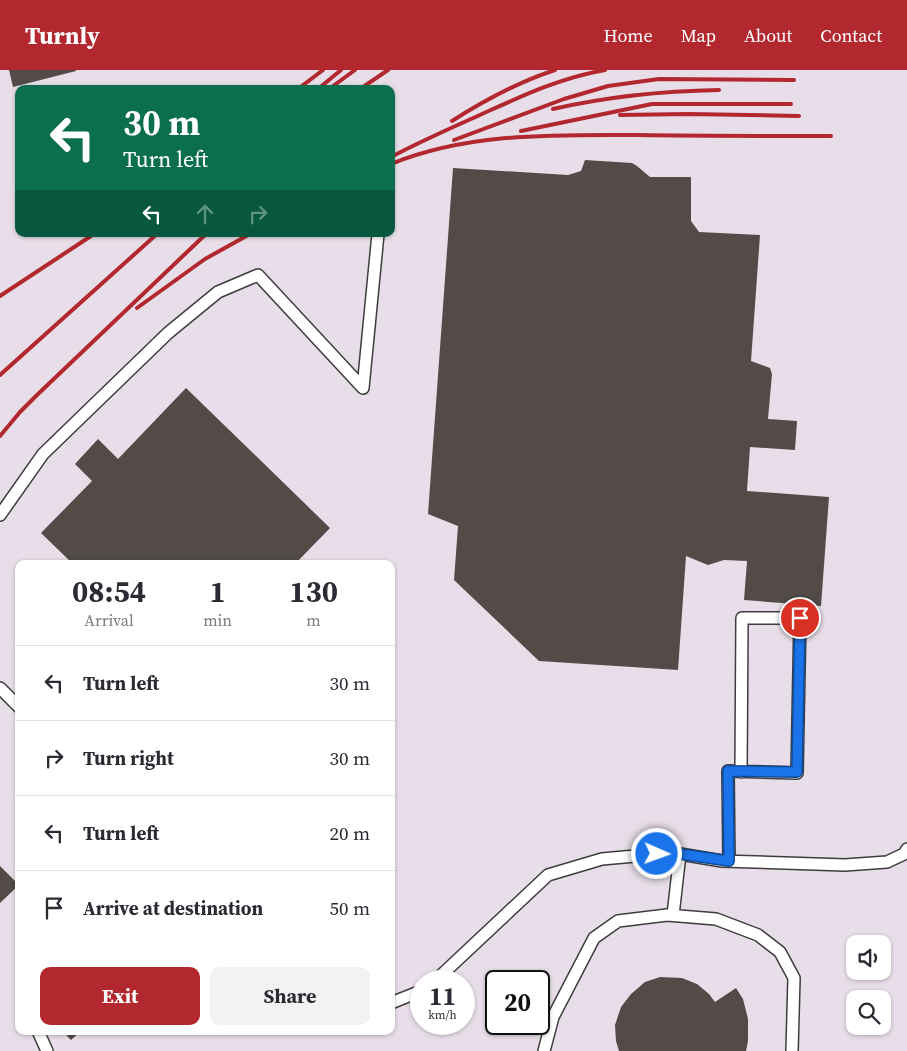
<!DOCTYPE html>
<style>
:root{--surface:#fff;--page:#f2f2f3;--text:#2b2b33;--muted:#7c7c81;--line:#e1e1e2;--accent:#b3282f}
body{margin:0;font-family:"Source Serif 4",serif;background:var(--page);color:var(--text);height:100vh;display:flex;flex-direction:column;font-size:19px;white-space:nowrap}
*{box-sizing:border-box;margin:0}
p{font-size:16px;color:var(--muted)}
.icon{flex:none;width:28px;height:28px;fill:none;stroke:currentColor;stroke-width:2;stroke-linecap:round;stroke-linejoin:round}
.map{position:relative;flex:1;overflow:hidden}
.drawer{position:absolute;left:15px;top:490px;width:380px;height:475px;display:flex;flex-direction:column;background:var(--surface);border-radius:10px;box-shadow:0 1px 4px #0004}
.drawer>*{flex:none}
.guide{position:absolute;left:15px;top:15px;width:380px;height:152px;border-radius:10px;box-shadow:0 1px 4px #0004;background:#0b6e4f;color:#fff;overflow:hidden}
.buttons{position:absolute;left:846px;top:865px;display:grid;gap:10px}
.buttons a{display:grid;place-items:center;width:45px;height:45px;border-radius:10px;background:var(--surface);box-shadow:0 1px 4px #0004;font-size:25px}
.speed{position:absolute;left:410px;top:900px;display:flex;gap:10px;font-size:25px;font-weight:700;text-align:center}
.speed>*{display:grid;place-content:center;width:65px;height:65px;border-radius:50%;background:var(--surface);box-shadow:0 1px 4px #0004;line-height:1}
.speed small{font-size:12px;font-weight:400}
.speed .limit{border:2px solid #111;border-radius:8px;background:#fff;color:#111}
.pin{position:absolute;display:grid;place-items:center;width:42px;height:42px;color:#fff;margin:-21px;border:2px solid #fff;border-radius:50%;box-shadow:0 1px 5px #0007}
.me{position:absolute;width:55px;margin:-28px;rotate:92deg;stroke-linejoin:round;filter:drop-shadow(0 0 4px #0008)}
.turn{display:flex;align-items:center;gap:18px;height:105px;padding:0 25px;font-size:22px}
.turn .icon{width:65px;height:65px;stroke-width:2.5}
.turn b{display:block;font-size:35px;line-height:42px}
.lanes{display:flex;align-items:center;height:48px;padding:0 25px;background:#0003;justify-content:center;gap:25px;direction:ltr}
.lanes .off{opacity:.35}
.eta{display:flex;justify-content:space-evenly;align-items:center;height:85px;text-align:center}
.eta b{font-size:30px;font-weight:700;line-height:35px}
.primary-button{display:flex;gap:10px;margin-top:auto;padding:10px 25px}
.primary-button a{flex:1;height:58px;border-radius:10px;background:var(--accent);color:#fff;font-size:20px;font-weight:700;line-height:58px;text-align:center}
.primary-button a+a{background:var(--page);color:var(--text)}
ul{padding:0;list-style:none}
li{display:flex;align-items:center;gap:15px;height:75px;padding:0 25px;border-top:1px solid var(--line)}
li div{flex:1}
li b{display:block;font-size:19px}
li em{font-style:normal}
header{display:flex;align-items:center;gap:30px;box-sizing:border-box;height:70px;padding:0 25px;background:var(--accent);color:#fff}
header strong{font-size:24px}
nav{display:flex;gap:28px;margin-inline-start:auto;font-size:18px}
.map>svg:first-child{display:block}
.industrial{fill:#e8dee9;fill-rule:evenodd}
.building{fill:#524b47}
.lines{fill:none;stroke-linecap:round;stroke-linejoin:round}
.lane-casing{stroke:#3d3d3d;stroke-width:14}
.lane{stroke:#fff;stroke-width:11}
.rail{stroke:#b3282f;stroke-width:4}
.route-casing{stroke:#114b97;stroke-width:12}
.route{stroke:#1a73e8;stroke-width:9}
</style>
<header>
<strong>Turnly</strong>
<nav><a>Home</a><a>Map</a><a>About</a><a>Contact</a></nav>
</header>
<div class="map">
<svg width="907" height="981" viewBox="0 0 907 981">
<rect width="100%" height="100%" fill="#fefae7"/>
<path class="industrial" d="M0 0H907V981H0ZM19 19H391V164H19ZM19 494H391V961H19ZM855 874H882V901H855ZM421 911H464V954H421ZM496 911H539V954H496ZM855 929H882V956H855Z"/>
<path class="building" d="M9 0H76V1L13 17Z
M585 90 632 93 637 96 650 107H691V151L699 162 760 165 751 291 770 298 772 304 768 349 797 351 795 380 750 377 747 421 829 427 821 536 744 530 747 491 724 490 708 495 686 486 678 600 539 591 454 510 458 456 428 444 453 98 568 105 581 101Z
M186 318 330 458 295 494H73L41 463 92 411 75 394 98 369 118 389Z
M0 796 19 815 0 833Z
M660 907 682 908 697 914 709 924 715 932 736 918 743 929 748 949V971L746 981H619L616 971 615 955 621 937 631 924 645 912Z
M62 961H81L71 970Z"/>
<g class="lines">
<defs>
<path id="lane" d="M0 445 43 384 168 263 218 222 258 205 363 318 378 164
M0 618 19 637
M729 791 728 701 797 703 800 548H742L741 702
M673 845 680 784
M435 911 548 805 602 789 657 784H680L722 791 845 795 887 792 904 784 907 779
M391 933 421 921
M38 961 47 981
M544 981 553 947 594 868 618 851 667 845 716 849 758 865 780 882 794 908 792 981"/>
</defs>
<use href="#lane" class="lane-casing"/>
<use href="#lane" class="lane"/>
<path class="rail" d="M298 19 323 0
M318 19 341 0
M329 19 355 0
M360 19 388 0
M553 39C610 26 660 21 719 20
M620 45 688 44 799 46
M452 51C485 30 518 12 555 0
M521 61 652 34H791
M454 70 564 29 608 16 659 9 794 10
M391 87C421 71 451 58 482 44 524 25 560 8 605 0
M391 94C470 62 555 65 638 65 702 66 766 66 831 66
M0 226 94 164
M137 238 205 189 250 164
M0 305 157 164
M0 366 20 342 37 325 206 164"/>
</g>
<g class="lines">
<defs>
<path id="route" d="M657 784H680L729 791 728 701 797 702 800 548"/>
</defs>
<use href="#route" class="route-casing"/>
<use href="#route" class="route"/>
</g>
</svg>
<div class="buttons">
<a><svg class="icon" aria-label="sound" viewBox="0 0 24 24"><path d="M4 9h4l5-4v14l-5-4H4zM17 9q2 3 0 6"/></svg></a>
<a><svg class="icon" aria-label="search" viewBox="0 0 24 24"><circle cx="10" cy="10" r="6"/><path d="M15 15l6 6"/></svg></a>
</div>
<div class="speed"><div>11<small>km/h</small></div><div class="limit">20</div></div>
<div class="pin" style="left:800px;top:548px;background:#d93025"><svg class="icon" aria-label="arrive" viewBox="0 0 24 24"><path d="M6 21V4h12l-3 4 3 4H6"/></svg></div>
<svg class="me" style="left:657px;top:784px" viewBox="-20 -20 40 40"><circle r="17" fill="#1a73e8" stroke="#fff" stroke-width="3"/><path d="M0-11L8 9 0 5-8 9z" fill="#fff"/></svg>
<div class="guide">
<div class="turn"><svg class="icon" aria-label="left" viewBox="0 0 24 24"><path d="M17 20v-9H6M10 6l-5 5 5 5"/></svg><div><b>30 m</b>Turn left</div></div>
<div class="lanes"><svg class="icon" aria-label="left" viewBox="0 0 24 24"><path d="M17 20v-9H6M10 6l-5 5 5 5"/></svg><svg class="icon off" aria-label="ahead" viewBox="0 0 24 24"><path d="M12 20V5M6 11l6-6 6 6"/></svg><svg class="icon off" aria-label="right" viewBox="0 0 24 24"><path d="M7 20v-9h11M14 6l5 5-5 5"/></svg></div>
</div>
<section class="drawer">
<div class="eta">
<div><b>08:54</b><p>Arrival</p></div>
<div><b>1</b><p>min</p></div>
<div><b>130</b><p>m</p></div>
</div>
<ul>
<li><svg class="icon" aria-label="left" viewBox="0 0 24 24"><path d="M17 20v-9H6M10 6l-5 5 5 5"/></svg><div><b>Turn left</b></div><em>30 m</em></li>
<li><svg class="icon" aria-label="right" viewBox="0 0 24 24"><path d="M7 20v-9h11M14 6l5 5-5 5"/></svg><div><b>Turn right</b></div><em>30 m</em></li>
<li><svg class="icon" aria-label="left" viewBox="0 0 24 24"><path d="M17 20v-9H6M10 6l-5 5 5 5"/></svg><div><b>Turn left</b></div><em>20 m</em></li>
<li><svg class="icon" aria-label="arrive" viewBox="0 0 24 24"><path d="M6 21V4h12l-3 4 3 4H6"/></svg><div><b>Arrive at destination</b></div><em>50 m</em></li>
</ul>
<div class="primary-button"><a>Exit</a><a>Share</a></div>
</section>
</div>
